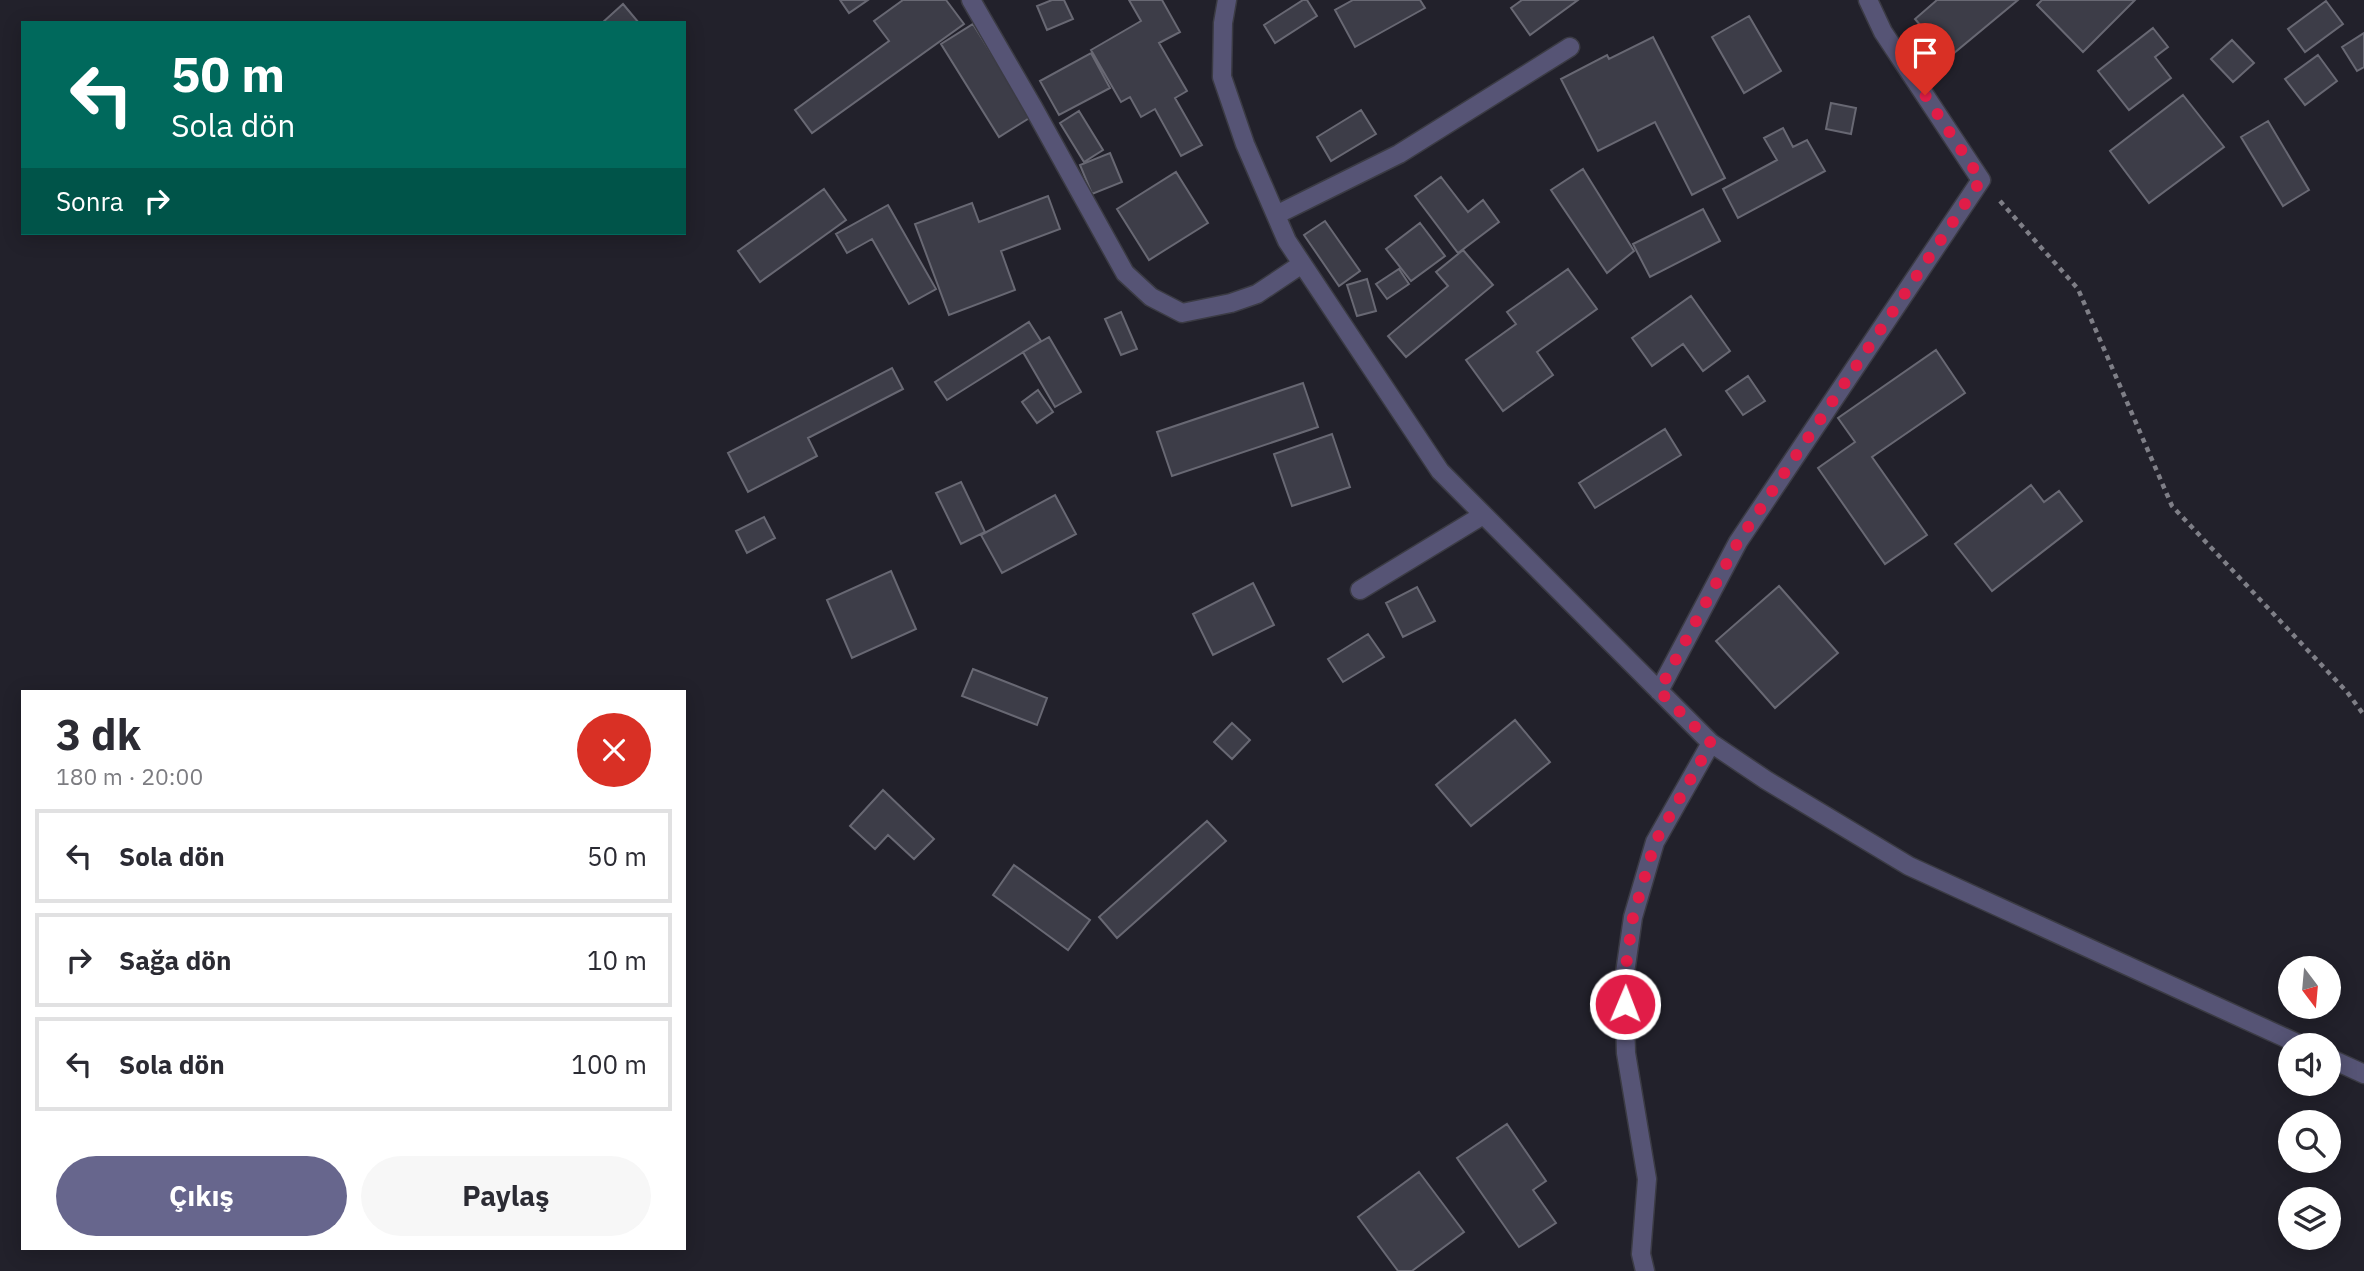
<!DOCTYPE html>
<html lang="tr">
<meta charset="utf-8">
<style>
:root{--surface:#fff;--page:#f7f7f7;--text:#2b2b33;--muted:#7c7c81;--line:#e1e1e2;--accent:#67668d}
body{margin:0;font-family:"IBM Plex Sans",sans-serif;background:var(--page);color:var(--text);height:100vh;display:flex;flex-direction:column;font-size:26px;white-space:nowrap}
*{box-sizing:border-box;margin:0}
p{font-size:23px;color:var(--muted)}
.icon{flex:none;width:38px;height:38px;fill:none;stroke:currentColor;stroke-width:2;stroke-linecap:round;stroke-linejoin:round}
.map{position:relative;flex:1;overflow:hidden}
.details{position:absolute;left:21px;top:690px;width:665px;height:560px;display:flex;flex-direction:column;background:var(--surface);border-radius:0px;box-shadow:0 4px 18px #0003}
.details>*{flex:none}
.hud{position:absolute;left:21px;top:21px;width:665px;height:214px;border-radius:0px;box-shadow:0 4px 18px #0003;background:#00695c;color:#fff;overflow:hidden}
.needle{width:46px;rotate:164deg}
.controls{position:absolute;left:2278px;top:956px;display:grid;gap:14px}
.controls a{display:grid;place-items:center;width:63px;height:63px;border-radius:50%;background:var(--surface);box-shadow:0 4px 18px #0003;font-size:35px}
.pin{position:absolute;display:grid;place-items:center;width:60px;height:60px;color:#fff;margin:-72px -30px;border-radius:50% 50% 50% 0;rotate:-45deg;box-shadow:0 0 7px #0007}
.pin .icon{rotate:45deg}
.me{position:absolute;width:77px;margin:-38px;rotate:1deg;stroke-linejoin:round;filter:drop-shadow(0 0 5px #0008)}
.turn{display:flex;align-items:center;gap:24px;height:147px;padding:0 35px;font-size:32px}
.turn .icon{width:91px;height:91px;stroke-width:2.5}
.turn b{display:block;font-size:49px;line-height:60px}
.then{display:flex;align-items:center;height:66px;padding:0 35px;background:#0003;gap:14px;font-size:26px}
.round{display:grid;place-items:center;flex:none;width:74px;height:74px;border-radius:37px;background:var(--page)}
.summary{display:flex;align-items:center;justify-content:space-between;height:119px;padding:0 35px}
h1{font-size:42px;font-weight:700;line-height:52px}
.button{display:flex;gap:14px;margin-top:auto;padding:14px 35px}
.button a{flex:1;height:80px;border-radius:42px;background:var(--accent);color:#fff;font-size:28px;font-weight:700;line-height:80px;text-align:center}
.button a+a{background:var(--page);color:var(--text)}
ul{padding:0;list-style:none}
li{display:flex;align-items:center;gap:21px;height:94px;margin:0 14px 10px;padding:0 21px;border:4px solid var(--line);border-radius:0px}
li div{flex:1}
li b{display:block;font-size:26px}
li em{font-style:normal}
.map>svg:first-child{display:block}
.building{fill:#3d3d48;stroke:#686873;stroke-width:2}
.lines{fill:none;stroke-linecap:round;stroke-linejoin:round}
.street-casing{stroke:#3b3b44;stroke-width:21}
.path{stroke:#7f7f87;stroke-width:4.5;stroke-dasharray:5 5;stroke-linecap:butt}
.street{stroke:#565475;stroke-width:18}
.route{stroke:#e11d48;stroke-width:12;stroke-dasharray:0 21.6}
</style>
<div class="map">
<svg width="2364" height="1271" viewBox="0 0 2364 1271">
<rect width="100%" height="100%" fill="#22212b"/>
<path class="building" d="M840 0H868L849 13Z
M903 0H946L964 24 812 133 795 110 889 41 874 21Z
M1052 0H1064L1073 19 1047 30 1037 6Z
M1129 0H1162L1180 32 1159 43 1187 91 1175 98 1202 145 1181 156 1155 109 1141 117 1130 97 1121 102 1091 50 1141 21Z
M1303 0H1307L1317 16 1275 43 1264 25Z
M1353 0H1420L1425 8 1355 47 1335 10Z
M1522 0H1578L1530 35 1511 8Z
M1937 0H2018L1948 58 1915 19Z
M2042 0H2135L2083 52 2037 5Z
M2326 1 2343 24 2305 52 2288 29Z
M623 4 639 23H602Z
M1749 16 1781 71 1744 93 1712 37Z
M973 24 1031 117 999 137 941 44Z
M2153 28 2168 47 2155 57 2171 78 2129 110 2098 71Z
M2364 33V67L2357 71 2342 47Z
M1653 37 1725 178 1692 195 1655 122 1598 151 1561 79 1607 55 1609 59Z
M2232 40 2254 63 2233 82 2211 59Z
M1091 53 1110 88 1059 115 1040 81Z
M2318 55 2337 81 2305 105 2285 79Z
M2183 95 2224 147 2149 203 2110 151Z
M1831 103 1856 108 1851 134 1826 129Z
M1361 110 1376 134 1331 161 1317 137Z
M1079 111 1103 150 1084 162 1060 123Z
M2268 121 2309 190 2283 206 2241 137Z
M1783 128 1793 147 1807 140 1825 171 1738 218 1723 189 1777 160 1764 138Z
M1110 153 1122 182 1092 194 1080 165Z
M1583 169 1634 251 1607 273 1551 190Z
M1176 172 1208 223 1149 260 1117 209Z
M1441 177 1468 212 1483 200 1499 222 1458 253 1415 196Z
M824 189 846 220 760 282 738 251Z
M1048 196 1060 229 1001 251 1015 290 949 315 915 224 972 203 979 222Z
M888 205 936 289 909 304 872 239 847 253 836 234Z
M1703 209 1720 241 1650 277 1633 244Z
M1325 221 1360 271 1339 286 1304 235Z
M1420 223 1445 256 1411 281 1386 249Z
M1463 250 1493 285 1406 357 1388 336 1448 286 1436 272Z
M1399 269 1409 284 1387 299 1376 284Z
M1568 269 1597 309 1537 352 1553 375 1503 411 1466 360 1516 324 1507 312Z
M1367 279 1376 311 1357 316 1347 285Z
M1691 296 1730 351 1703 371 1683 344 1652 366 1632 338Z
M1121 312 1137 349 1121 355 1105 319Z
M1029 322 1041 341 947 400 935 382Z
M1049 337 1081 392 1055 407 1023 352Z
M1936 350 1965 393 1872 457 1927 535 1885 564 1818 468 1855 442 1838 418Z
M892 368 903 389 808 438 817 456 748 492 728 453Z
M1748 376 1765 401 1743 415 1726 391Z
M1303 383 1318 427 1172 476 1157 432Z
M1038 390 1053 412 1037 423 1022 402Z
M1665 429 1681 455 1595 508 1579 483Z
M1332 434 1350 487 1292 506 1274 454Z
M961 482 985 532 961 544 936 493Z
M2031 485 2044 502 2059 491 2082 521 1992 591 1955 544Z
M1055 495 1076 534 1002 573 981 535Z
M764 517 775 538 747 553 736 531Z
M891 571 916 629 852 658 827 600Z
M1253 583 1274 625 1213 655 1193 614Z
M1779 586 1838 653 1775 708 1716 641Z
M1417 587 1435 621 1403 637 1386 603Z
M1368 634 1384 657 1343 682 1328 659Z
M973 669 1047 698 1037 725 962 696Z
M1515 720 1550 762 1471 826 1436 785Z
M1232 723 1250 740 1232 759 1214 742Z
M883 790 934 839 914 859 888 835 875 849 850 826Z
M1207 821 1226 841 1117 938 1099 917Z
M1014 865 1090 920 1068 950 993 895Z
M1507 1124 1546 1181 1533 1190 1556 1223 1519 1247 1457 1158Z
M1419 1172 1464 1232 1412 1271H1398L1358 1217Z"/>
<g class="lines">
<defs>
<path id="street" d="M971 0 1033 107 1125 273 1151 297 1182 313 1231 303 1257 294 1302 264
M1227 0 1223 23 1222 77 1245 144 1287 241 1440 471 1711 743 1766 780 1909 866 2301 1045
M1276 215 1399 154 1570 47
M1360 590 1483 515
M1659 691 1738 542 1981 180 1883 32 1868 0
M2329 1058 2364 1074
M1645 1271 1641 1254 1647 1179 1626 1053 1624 980 1633 917 1655 842 1711 743"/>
</defs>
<use href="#street" class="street-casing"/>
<path class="path" d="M2000 201 2078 289 2172 506 2347 692 2364 715"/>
<use href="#street" class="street"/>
</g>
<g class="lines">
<path class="route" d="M1625 1004 1624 980 1633 917 1655 842 1711 743 1659 691 1738 542 1981 180 1925 95"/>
</g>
</svg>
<div class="controls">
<a><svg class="needle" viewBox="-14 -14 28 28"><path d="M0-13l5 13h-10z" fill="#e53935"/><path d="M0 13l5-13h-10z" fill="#7c7c81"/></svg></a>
<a><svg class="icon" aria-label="sound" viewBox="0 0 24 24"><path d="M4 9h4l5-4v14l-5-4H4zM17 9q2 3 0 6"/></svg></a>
<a><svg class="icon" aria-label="search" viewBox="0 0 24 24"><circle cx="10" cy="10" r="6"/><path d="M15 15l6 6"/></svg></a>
<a><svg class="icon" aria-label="layers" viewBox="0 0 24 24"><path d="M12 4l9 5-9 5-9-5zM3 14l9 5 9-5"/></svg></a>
</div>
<div class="pin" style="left:1925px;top:95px;background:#d93025"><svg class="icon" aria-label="arrive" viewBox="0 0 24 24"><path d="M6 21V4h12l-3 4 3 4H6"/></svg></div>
<svg class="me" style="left:1625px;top:1004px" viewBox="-20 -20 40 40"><circle r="17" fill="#e11d48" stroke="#fff" stroke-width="3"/><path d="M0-11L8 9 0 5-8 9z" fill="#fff"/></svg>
<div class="hud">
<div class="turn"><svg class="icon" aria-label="left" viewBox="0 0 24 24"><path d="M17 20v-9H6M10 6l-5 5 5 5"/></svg><div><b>50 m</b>Sola dön</div></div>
<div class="then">Sonra<svg class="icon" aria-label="right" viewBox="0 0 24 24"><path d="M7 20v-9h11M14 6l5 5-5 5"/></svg></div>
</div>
<section class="details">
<div class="summary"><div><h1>3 dk</h1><p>180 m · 20:00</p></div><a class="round" style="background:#d93025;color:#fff"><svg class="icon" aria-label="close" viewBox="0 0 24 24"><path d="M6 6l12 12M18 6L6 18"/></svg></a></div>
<ul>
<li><svg class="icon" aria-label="left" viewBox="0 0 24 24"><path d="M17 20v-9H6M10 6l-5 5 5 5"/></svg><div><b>Sola dön</b></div><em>50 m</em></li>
<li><svg class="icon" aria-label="right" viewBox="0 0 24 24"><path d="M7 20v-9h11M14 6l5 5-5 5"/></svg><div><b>Sağa dön</b></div><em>10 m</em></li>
<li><svg class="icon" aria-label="left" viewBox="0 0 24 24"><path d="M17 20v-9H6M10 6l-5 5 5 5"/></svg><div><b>Sola dön</b></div><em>100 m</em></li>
</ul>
<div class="button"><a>Çıkış</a><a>Paylaş</a></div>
</section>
</div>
